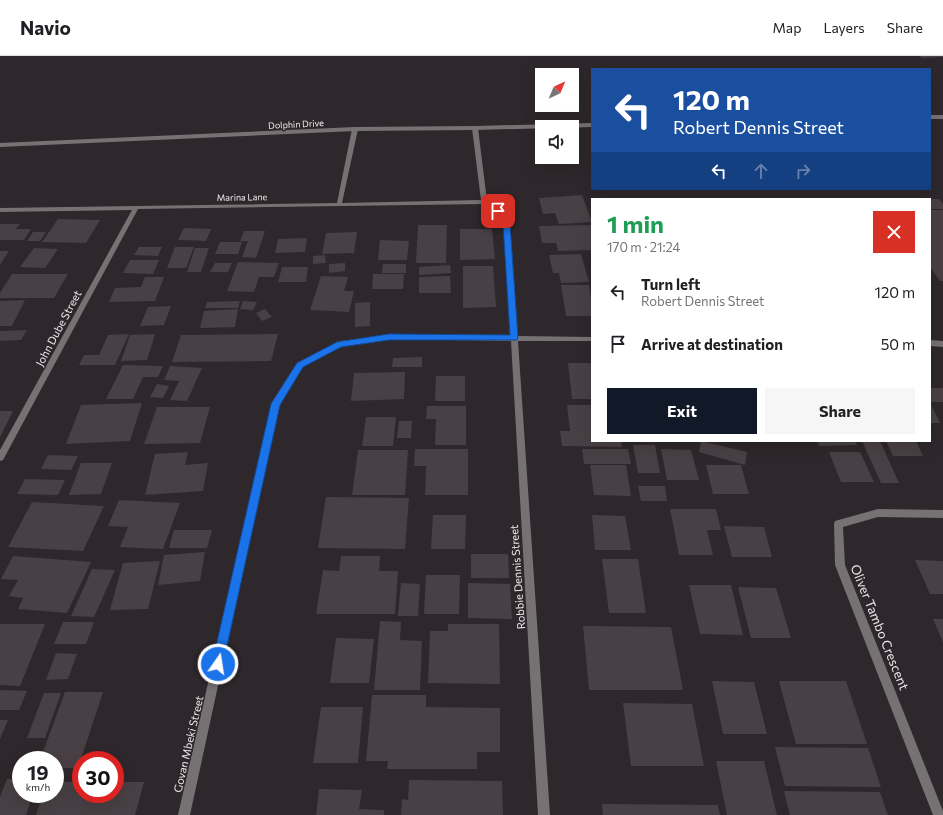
<!DOCTYPE html>
<meta charset="utf-8">
<style>
:root{--surface:#fff;--page:#f6f6f6;--text:#202124;--muted:#757577;--line:#e0e0e0;--accent:#111827}
body{margin:0;font-family:Commissioner,sans-serif;background:var(--page);color:var(--text);height:100vh;display:flex;flex-direction:column;font-size:15px;white-space:nowrap}
*{box-sizing:border-box;margin:0}
p{font-size:13px;color:var(--muted)}
.icon{flex:none;width:22px;height:22px;fill:none;stroke:currentColor;stroke-width:2;stroke-linecap:round;stroke-linejoin:round}
.map{position:relative;flex:1;overflow:hidden}
.sheet{position:absolute;left:591px;top:142px;width:340px;height:244px;display:flex;flex-direction:column;background:var(--surface);border-radius:0px;box-shadow:0 4px 16px #0002}
.sheet>*{flex:none}
.guide{position:absolute;left:591px;top:12px;width:340px;height:122px;border-radius:0px;box-shadow:0 4px 16px #0002;background:#1a4fa0;color:#fff;overflow:hidden}
.needle{width:26px;rotate:44deg}
.buttons{position:absolute;left:535px;top:12px;display:grid;gap:8px}
.buttons a{display:grid;place-items:center;width:44px;height:44px;border-radius:0px;background:var(--surface);box-shadow:0 4px 16px #0002;font-size:20px}
.speed{position:absolute;left:12px;top:695px;display:flex;gap:8px;font-size:20px;font-weight:700;text-align:center}
.speed>*{display:grid;place-content:center;width:52px;height:52px;border-radius:50%;background:var(--surface);box-shadow:0 4px 16px #0002;line-height:1}
.speed small{font-size:10px;font-weight:400}
.speed .limit{border:6px solid #d22;background:#fff;color:#111}
.pin{position:absolute;display:grid;place-items:center;width:34px;height:34px;color:#fff;margin:-17px;border-radius:8px;box-shadow:0 2px 6px #0006}
.me{position:absolute;width:44px;margin:-22px;rotate:13deg;stroke-linejoin:round;filter:drop-shadow(0 0 3px #0008)}
.turn{display:flex;align-items:center;gap:14px;height:84px;padding:0 16px;font-size:18px}
.turn .icon{width:52px;height:52px;stroke-width:2.5}
.turn b{display:block;font-size:28px;line-height:34px}
.lanes{display:flex;align-items:center;height:38px;padding:0 16px;background:#0003;justify-content:center;gap:20px;direction:ltr}
.lanes .off{opacity:.35}
.round{display:grid;place-items:center;flex:none;width:42px;height:42px;border-radius:0px;background:var(--page)}
.headline{display:flex;align-items:center;justify-content:space-between;height:68px;padding:0 16px}
h1{font-size:24px;font-weight:700;line-height:30px;color:#1e9e55}
.button{display:flex;gap:8px;margin-top:auto;padding:8px 16px}
.button a{flex:1;height:46px;border-radius:0px;background:var(--accent);color:#fff;font-size:16px;font-weight:700;line-height:46px;text-align:center}
.button a+a{background:var(--page);color:var(--text)}
ul{padding:0;list-style:none}
li{display:flex;align-items:center;gap:12px;height:52px;padding:0 16px}
li div{flex:1}
li b{display:block;font-size:15px}
li em{font-style:normal}
header{display:flex;align-items:center;gap:24px;box-sizing:border-box;height:56px;padding:0 20px;background:var(--surface);border-bottom:1px solid var(--line)}
header strong{font-size:19px}
nav{display:flex;gap:22px;margin-inline-start:auto;font-size:14px}
.map>svg:first-child{display:block}
.building{fill:#484044}
.lines{fill:none;stroke-linecap:round;stroke-linejoin:round}
.minor{fill:#767274;fill-rule:evenodd}
.tertiary{fill:#767274;fill-rule:evenodd}
.route{fill:#1a73e8;stroke:#114b97}
.labels{text-anchor:middle;dominant-baseline:central;stroke-width:3;stroke-linejoin:round;paint-order:stroke}
.far-street-label{font-size:9px;fill:#ede8eb;stroke:#2e272b}
.street-label{font-size:11px;fill:#ede8eb;stroke:#2e272b}
.near-street-label{font-size:13px;fill:#ede8eb;stroke:#2e272b}
</style>
<header>
<strong>Navio</strong>
<nav><a>Map</a><a>Layers</a><a>Share</a></nav>
</header>
<div class="map">
<svg width="943" height="759" viewBox="0 0 943 759">
<rect width="100%" height="100%" fill="#2e272b"/>
<path class="building" d="M919 0H943V1L922 2Z
M582 139 592 166 559 168 555 157 543 158 539 142Z
M930 143H939L943 148V153H930Z
M930 154H943V225H940L930 211Z
M58 163 100 164 86 187 42 186Z
M0 168H20L16 173H31L24 184H0Z
M418 169H447L446 207H416Z
M592 169V194L558 195 556 187H542L539 170Z
M184 172 211 173 206 185 178 184Z
M460 173H492L495 203 460 204Z
M244 175H265L256 202 242 201 248 185H240Z
M33 176H46L40 185H27Z
M357 176 354 197 322 198 326 177Z
M307 182 305 196 275 197 278 183Z
M380 184 409 185 407 204H378Z
M220 186H242L238 198H215Z
M139 191H162L158 200 134 199Z
M175 191H194L186 212H167Z
M34 192 58 193 45 212 20 211Z
M195 192H209L201 216H187Z
M0 195H9L0 209Z
M581 198 589 226 561 227 559 217H553L549 199Z
M325 199 326 207 313 208V200Z
M130 204H159L153 218 123 217Z
M238 206 279 207 274 221H259L254 236 227 235Z
M215 207H232L228 216H210Z
M345 207V215L329 217V208Z
M383 208H406V217H382Z
M450 209 451 217 419 219V211Z
M463 210H493L496 251 463 252Z
M282 211H308L306 226H278Z
M12 218H68L54 242H0V237Z
M373 218H404L403 233H372Z
M321 220 348 221 344 235H354L349 256 310 254Z
M450 220 451 237H419V221Z
M145 221H164L155 245 109 246 115 232 141 231Z
M561 229H589L592 248V260H566Z
M25 244 12 270H0V245Z
M240 245 238 252H205L207 246Z
M243 245 257 246 253 254 240 253Z
M370 246V270L355 271V247Z
M171 250 164 269 140 270 148 251Z
M238 253 235 271 200 272 204 255Z
M265 253 272 261 262 265 256 257Z
M27 274 21 284 0 285V275Z
M129 278 115 309H79L84 299H99L108 279Z
M155 278 147 304 121 305 130 279Z
M278 278 271 305 172 306 181 279Z
M422 301V311H392L393 302Z
M568 307H592V343H572Z
M123 309 163 310 158 321H143L133 343H106Z
M170 310 202 312 187 345 170 344 179 325 164 324Z
M405 316 404 343 351 345 354 317Z
M436 320H465V345H435Z
M157 328 169 330 163 342 150 341Z
M930 332H943V346H930Z
M142 347 130 385 66 388 81 349Z
M567 349H592V385H621L622 391 562 390 560 375H570Z
M427 350H466V389H435L436 363H426Z
M930 350H932L940 367H930Z
M157 351H210L200 387 144 388Z
M0 355H13L0 381Z
M366 361H396L393 390H362Z
M399 365H412L411 382H397Z
M701 385 747 396 745 409 699 396Z
M817 385H855L857 389 819 390Z
M862 385H880L899 427H881Z
M886 385H916L923 400H893Z
M633 389H655L660 417H638Z
M415 393H468V439H425L426 410H414Z
M582 393H628L631 408H584Z
M661 393 691 394 699 424H667Z
M358 394H408L405 439H352Z
M188 396 185 409 208 407 203 435 145 439 155 398Z
M829 396H860L874 426H841Z
M48 399 78 400 71 414 41 413Z
M81 407H112L101 438 69 439Z
M590 409H626L631 440 594 439Z
M706 409H741L749 438H713Z
M25 423 65 424 58 439 17 438Z
M638 430H665L667 445H641Z
M326 441 409 442 405 493 318 492Z
M119 444 180 447 163 493 120 491 128 471 108 470Z
M32 446 104 450 83 495 8 491Z
M670 453H716L721 474H707L713 499H679Z
M433 459H466L465 493H431Z
M592 459 625 460 631 494H595Z
M724 470 764 471 772 501H732Z
M174 474H212L207 492H169Z
M205 496 200 525 158 529 164 499Z
M471 498H508L509 522H471Z
M13 500 91 506 67 557 18 553 23 542 9 540 18 524 1 523Z
M341 500H380L379 515H398L395 558H316L323 514 339 515Z
M602 503H638L646 557H609Z
M915 504 943 505V538H930Z
M160 505 148 553 110 554 123 507Z
M92 513 115 514 94 561 71 560Z
M426 519H460L459 558H424Z
M401 527 420 528 418 560H398Z
M468 527 510 528 512 563 468 562Z
M689 529H731L743 579 700 578Z
M738 531 776 532 791 582H751Z
M933 563H943V586Z
M380 565 401 566 400 584 422 585 420 634H374Z
M63 566H94L86 588H54Z
M0 568H45L20 630 0 629Z
M448 568H499L500 628 428 627 430 575H448Z
M583 570 671 571 683 634H589Z
M336 582 374 583 369 627H330Z
M56 597 77 598 68 623 46 624Z
M712 625 754 626 767 678H723Z
M779 625H846L867 688H796Z
M0 634 27 635 19 654H0Z
M65 636H103L78 712H55V704H40Z
M44 637H61L45 682H27Z
M372 639H426V651L500 652V696H477V713H387L388 705H366Z
M623 647 692 648 704 710H631Z
M321 651H363L358 707H313Z
M0 664H8L0 683Z
M775 691 868 692 881 731 785 730Z
M716 705H764L777 759H727Z
M7 723H21V738H33L26 759H0V741Z
M409 724 502 725 503 759H401L402 743 408 744Z
M55 726H81V738H115V726H144L135 759H36L43 738H55Z
M319 733 362 734 359 753 384 754V759H316Z
M784 735 880 736 888 759H790Z
M602 748 718 749 720 759H603Z"/>
<g class="lines">
<path class="minor" d="M475 70 478 72 487 145 500 154 510 168 518 280 592 281V285H518L550 759H538L511 285 389 283 342 290 303 311 279 348 190 759H178L272 346 297 307 340 285 389 279 510 280 504 168 496 156 483 148 138 153 3 404 0 405V394L132 154 0 156V152L337 147 352 73 355 71 358 73 342 147 481 144 472 72Z
M930 284 943 285V291L930 290Z
M878 453 943 454V462L878 461 843 471 845 509 943 755V759H933L835 509 834 468 835 465Z"/>
<path class="tertiary" d="M930 59H943V63H930Z
M592 67V71L475 74 355 75 0 91V87L355 71 475 70Z"/>
</g>
<path class="route" d="M496 153H501L510 168 518 282 517 284H389L341 291 303 311 280 349 223 608 222 612 218 613 214 612 212 608 271 348 297 307 337 286 389 278 510 279 503 168 495 155Z"/>
<g class="labels">
<g class="far-street-label">
<text transform="translate(296 68) rotate(-3)">Dolphin Drive</text>
<text transform="translate(242 141) rotate(-1)">Marina Lane</text>
</g>
<g class="street-label">
<text transform="translate(58 272) rotate(-62)">John Dube Street</text>
<text transform="translate(517 521) rotate(-94)">Robbie Dennis Street</text>
<text transform="translate(188 688) rotate(-77)">Govan Mbeki Street</text>
</g>
<g class="near-street-label">
<text transform="translate(880 571) rotate(68)">Oliver Tambo Crescent</text>
</g>
</g>
</svg>
<div class="buttons">
<a><svg class="needle" viewBox="-14 -14 28 28"><path d="M0-13l5 13h-10z" fill="#e53935"/><path d="M0 13l5-13h-10z" fill="#757577"/></svg></a>
<a><svg class="icon" aria-label="sound" viewBox="0 0 24 24"><path d="M4 9h4l5-4v14l-5-4H4zM17 9q2 3 0 6"/></svg></a>
</div>
<div class="speed"><div>19<small>km/h</small></div><div class="limit">30</div></div>
<div class="pin" style="left:498px;top:155px;background:#d93025"><svg class="icon" aria-label="arrive" viewBox="0 0 24 24"><path d="M6 21V4h12l-3 4 3 4H6"/></svg></div>
<svg class="me" style="left:218px;top:608px" viewBox="-20 -20 40 40"><circle r="17" fill="#1a73e8" stroke="#fff" stroke-width="3"/><path d="M0-11L8 9 0 5-8 9z" fill="#fff"/></svg>
<div class="guide">
<div class="turn"><svg class="icon" aria-label="left" viewBox="0 0 24 24"><path d="M17 20v-9H6M10 6l-5 5 5 5"/></svg><div><b>120 m</b>Robert Dennis Street</div></div>
<div class="lanes"><svg class="icon" aria-label="left" viewBox="0 0 24 24"><path d="M17 20v-9H6M10 6l-5 5 5 5"/></svg><svg class="icon off" aria-label="ahead" viewBox="0 0 24 24"><path d="M12 20V5M6 11l6-6 6 6"/></svg><svg class="icon off" aria-label="right" viewBox="0 0 24 24"><path d="M7 20v-9h11M14 6l5 5-5 5"/></svg></div>
</div>
<section class="sheet">
<div class="headline"><div><h1>1 min</h1><p>170 m · 21:24</p></div><a class="round" style="background:#d93025;color:#fff"><svg class="icon" aria-label="close" viewBox="0 0 24 24"><path d="M6 6l12 12M18 6L6 18"/></svg></a></div>
<ul>
<li><svg class="icon" aria-label="left" viewBox="0 0 24 24"><path d="M17 20v-9H6M10 6l-5 5 5 5"/></svg><div><b>Turn left</b><p>Robert Dennis Street</p></div><em>120 m</em></li>
<li><svg class="icon" aria-label="arrive" viewBox="0 0 24 24"><path d="M6 21V4h12l-3 4 3 4H6"/></svg><div><b>Arrive at destination</b></div><em>50 m</em></li>
</ul>
<div class="button"><a>Exit</a><a>Share</a></div>
</section>
</div>
